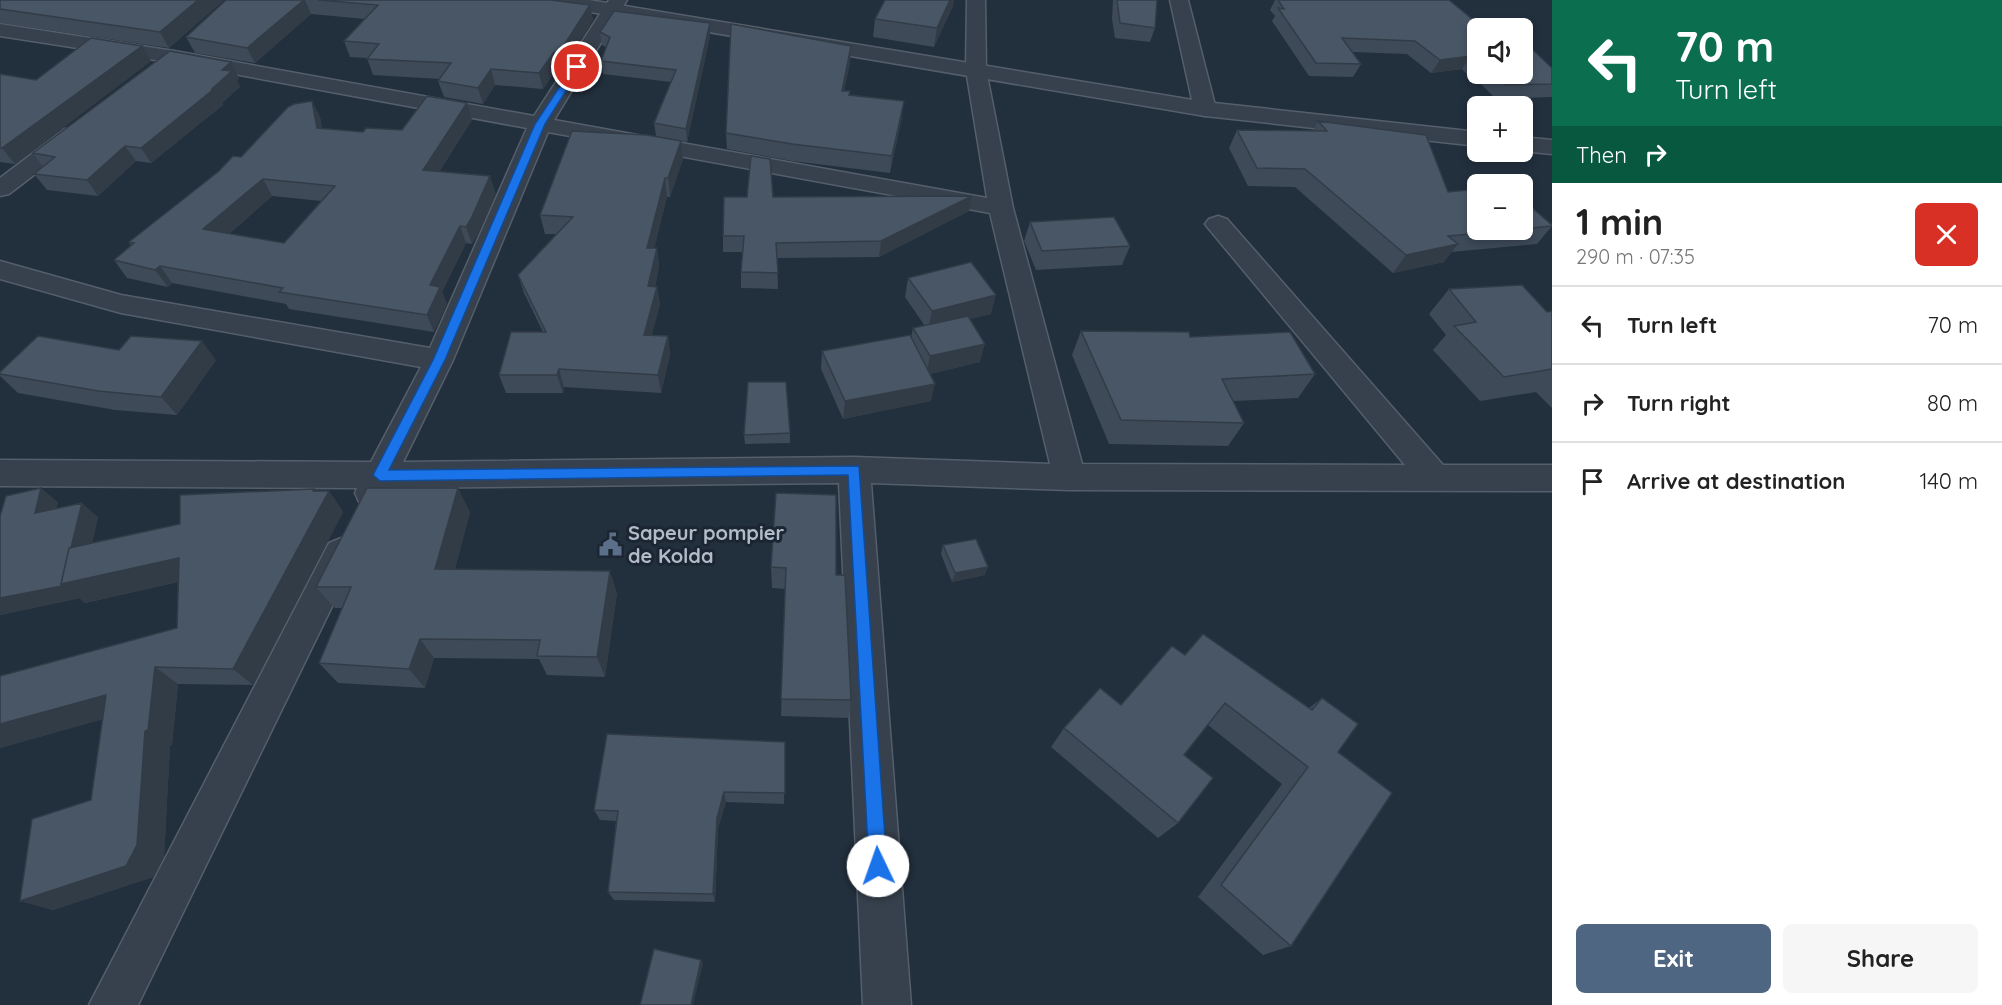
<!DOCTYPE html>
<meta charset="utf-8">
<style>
:root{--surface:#fff;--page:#f6f6f6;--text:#222;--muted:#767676;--line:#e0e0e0;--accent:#4f6683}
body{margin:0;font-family:Quicksand,sans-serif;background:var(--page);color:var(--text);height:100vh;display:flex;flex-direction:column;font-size:22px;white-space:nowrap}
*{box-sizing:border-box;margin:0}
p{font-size:20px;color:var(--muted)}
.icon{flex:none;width:33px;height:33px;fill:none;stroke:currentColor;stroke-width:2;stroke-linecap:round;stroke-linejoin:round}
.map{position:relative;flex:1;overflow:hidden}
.sheet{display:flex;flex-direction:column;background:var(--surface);width:450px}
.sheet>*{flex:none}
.banner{background:#0b6e4f;color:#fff;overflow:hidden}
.fabs{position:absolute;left:1467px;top:18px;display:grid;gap:12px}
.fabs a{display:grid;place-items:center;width:66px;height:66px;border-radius:9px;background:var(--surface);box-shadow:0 3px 9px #0003;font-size:30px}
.pin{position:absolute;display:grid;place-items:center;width:51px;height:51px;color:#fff;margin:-26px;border:3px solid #fff;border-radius:50%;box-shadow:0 2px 6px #0007}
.me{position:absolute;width:66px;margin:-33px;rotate:357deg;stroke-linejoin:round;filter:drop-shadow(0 0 4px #0008)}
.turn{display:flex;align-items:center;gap:21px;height:126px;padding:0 24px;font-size:27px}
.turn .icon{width:78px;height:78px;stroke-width:2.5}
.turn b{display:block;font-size:42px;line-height:51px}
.then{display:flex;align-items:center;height:57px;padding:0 24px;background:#0003;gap:12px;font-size:22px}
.round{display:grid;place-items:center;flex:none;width:63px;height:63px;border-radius:9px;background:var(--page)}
.headline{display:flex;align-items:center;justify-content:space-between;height:102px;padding:0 24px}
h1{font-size:36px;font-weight:700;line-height:45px}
.action{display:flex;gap:12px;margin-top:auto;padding:12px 24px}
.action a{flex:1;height:69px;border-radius:9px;background:var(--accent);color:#fff;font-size:24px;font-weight:700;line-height:69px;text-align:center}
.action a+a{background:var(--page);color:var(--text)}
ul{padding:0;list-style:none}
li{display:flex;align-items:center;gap:18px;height:78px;padding:0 24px;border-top:2px solid var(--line)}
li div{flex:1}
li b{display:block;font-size:22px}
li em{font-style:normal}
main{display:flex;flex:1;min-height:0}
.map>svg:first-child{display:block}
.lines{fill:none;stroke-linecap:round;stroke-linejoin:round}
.minor-casing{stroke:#545f6b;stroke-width:3}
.tertiary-casing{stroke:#545f6b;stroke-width:3}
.minor{fill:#36414d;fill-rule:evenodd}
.tertiary{fill:#36414d;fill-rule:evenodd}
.wall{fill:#3e4a58;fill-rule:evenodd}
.shaded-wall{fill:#323c47}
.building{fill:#485666;stroke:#323c47;stroke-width:1.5;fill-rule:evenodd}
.route{fill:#1a73e8;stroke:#114b97;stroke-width:1.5}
.labels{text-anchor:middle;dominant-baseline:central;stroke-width:6;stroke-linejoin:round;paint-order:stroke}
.poi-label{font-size:20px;font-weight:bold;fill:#b2bcc8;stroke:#1b2632;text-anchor:start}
</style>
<main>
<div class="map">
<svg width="1552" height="1005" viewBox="0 0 1552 1005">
<rect width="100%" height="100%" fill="#222f3d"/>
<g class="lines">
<defs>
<path id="minor" d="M609 0H627L554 120 987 198 966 70 967 0H985L986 70 1013 208 1082 464 1405 465 1209 229 1205 224 1209 219 1218 216 1227 219 1443 465H1552V491L1069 490 871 483 911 1005H863L839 483 390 488 383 502 371 506 359 502 355 493 357 488 0 486V460L371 462 421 367 121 313 0 279V261L121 295 430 348 527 128 174 63 0 36V24L174 51 534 116ZM548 132 990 213 1050 464 854 457 403 462 453 360Z
M1170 0H1188L1216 109 1213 114 1205 116 1197 114 1194 109Z
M73 127 81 129 84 134 81 139 9 194 0 196V178L65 129Z
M341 538 353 543 358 553 138 1005H89L329 543Z"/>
<path id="tertiary" d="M546 0H589L1205 102 1478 132V146L1205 116 555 6 548 4Z
M1522 137 1552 140V154L1522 151Z"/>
</defs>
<use href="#minor" class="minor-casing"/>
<use href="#tertiary" class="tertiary-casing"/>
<use href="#minor" class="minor"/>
<use href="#tertiary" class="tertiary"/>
</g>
<path class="wall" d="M0 0H224L169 48 0 23Z
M226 0H551L590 5 593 20 562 69 557 68 543 89 495 85 483 104 444 97 438 81 440 79 373 75 367 58 350 57 344 41 365 19 311 14 255 63 195 53 186 37Z
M1113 0H1157L1155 28 1150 42 1115 38 1112 19Z
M1275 0H1450V1L1478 28V74H1522L1552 68V97L1496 99 1479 82H1474L1462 69 1431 73 1407 54 1352 52 1361 64 1353 77 1309 76 1272 21 1275 16 1270 10Z
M953 6 934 47 873 37 875 19Z
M710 23V36L687 142 656 136 654 123 671 82 603 74 601 61 606 47 602 45 600 32Z
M851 46 850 62 844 91 850 95 902 117 890 173 792 161 727 149 726 133Z
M151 61 15 164 0 162V74L36 80Z
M239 78 237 80 240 87 222 103 223 105 151 163 136 161 98 196 47 190 34 174 43 167 33 153Z
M320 117 322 128 363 132 402 130 472 120 439 172 496 194 477 236 472 244 466 243 442 292 447 304 434 332 289 309 286 304 172 283 168 287 127 278 114 260 131 246 129 242 241 157ZM272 196 321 201 284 243 229 234Z
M1318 121 1448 192 1478 230H1522V199L1552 226 1537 244 1451 252 1444 262 1393 273 1295 187 1248 186 1229 148 1237 130 1313 131Z
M681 141 683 159 670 197H667L654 248H657L659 267 655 287H657L660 305 651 335 668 336 670 355 661 393 564 387 563 393H506L499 375 543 332 524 293 518 275 556 234H545L540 215Z
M972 196 969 211 879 257 777 258 778 289 741 288V272L743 252H723V236L773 197Z
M1030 222 1130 246 1122 265 1036 270 1024 241Z
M908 278 991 314 970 319 980 362 930 374 931 401 843 419 821 369 822 351 911 338 913 328 925 326 905 297Z
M1449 289 1552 313V408L1536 392 1480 401 1433 350 1446 335 1429 314Z
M1081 331 1190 337 1315 374 1298 398 1233 401 1244 423 1228 446 1109 444 1072 355Z
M119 350 216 360 177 415 115 410 18 393 0 376V372Z
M790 433V443L745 444 744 435Z
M314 489 315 491H329L343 512 253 685 178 684 172 745 170 746 164 857 153 877 53 910 20 901 91 800 103 719 0 748V676L177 628 178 582 85 603 80 598 0 615V516L58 502 56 508 98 517 92 543 180 524Z
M776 493 836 575 851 700 848 718 781 716 785 589 772 588 771 567Z
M470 512 455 569 617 593 605 677 547 675 539 659 434 658 425 688 338 683 319 663 342 608H335L316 587Z
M943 545 985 575 952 582 941 554Z
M1184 655 1309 708 1322 698 1338 752 1291 946 1263 955 1198 897 1282 784 1208 725 1184 755 1178 823 1158 838 1051 747 1064 728 1121 705Z
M785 742 784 804 726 802 718 828 715 902 614 900 608 892 616 821 600 820 594 810Z"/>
<path class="shaded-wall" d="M198 0H224L169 48 160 32Z
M304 0H305L311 14 255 63 247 48Z
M950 0H954L953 6 934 47 937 28Z
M590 5 593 20 562 69 559 53Z
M710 23V36L687 142 686 129Z
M142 46 151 61 15 164 2 148Z
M851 46 850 62 841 107 842 91Z
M554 52 557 68 543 89 539 73Z
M1471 56 1462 69 1431 73 1440 60Z
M231 62 239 78 237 80 240 87 222 103 223 105 151 163 141 148 212 89 222 70Z
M491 69 495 85 483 104 478 88Z
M312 101 320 117 325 145 317 128Z
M904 101 902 117 890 173 892 156Z
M467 103 472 120 429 187 423 170Z
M681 141 683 159 670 197 668 178Z
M125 146 136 161 98 196 87 180Z
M490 176 496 194 477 236 472 244 466 227Z
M665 178 667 197 650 267 647 248Z
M263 179 272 196 215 246 203 229Z
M972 196 969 211 879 257 881 241Z
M460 226 466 243 442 292 447 304 434 332 427 315 430 285Z
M1458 244 1444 262 1393 273 1406 255Z
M657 248 659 267 651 305 648 286Z
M160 266 172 283 168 287 155 270Z
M657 287 660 305 647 353 644 335Z
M996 295 991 314 928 330 932 311Z
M668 336 670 355 661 393 658 375Z
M202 341 216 360 177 415 161 397Z
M985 344 980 362 926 375 930 356Z
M559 369 564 387 563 393 557 375Z
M935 384 931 401 843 419 845 401Z
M41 488 58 502 52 526 35 513Z
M458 488 470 512 449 590 435 569Z
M314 489 323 502 329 491 343 512 253 685 233 669Z
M82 503 98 517 84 579 179 558 199 577 85 603 80 598 0 615V598L61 584Z
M988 567 985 575 952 582 955 573Z
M610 571 617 593 605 677 597 657Z
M420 639 434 658 425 688 409 669Z
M155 667 178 684 172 745 170 746 164 857 153 877 53 910 20 901 145 731Z
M106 695 131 711 0 748V724Z
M724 792 726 802 718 828 715 902 713 894 717 818Z
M701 960 703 963 693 1005H691Z"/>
<path class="building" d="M0 0H198L160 32 0 9Z
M226 0H304L247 48 186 37Z
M318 0H551L590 5 559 53 554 52 539 73 491 69 478 88 438 81 451 63 367 59 379 44 344 41 378 5Z
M885 0H950L937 28 875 19Z
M1117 0H1157L1155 28 1120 23Z
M1278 0H1449L1483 28H1478V63L1471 56 1440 60 1415 41 1342 38 1361 64 1316 63 1278 8 1284 9Z
M614 11 710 23 686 129 654 123 676 70 601 61 610 37 600 32Z
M731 24 851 46 842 91H850L849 95 904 101 892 156 792 144 726 133Z
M91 38 142 46 2 148H0V74L36 80Z
M1530 47 1552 68V84L1506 85 1494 74H1522V48Z
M170 51 231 62 222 70 232 71 212 89H214L141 148 125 146 87 180 34 174 55 157 33 153Z
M427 96 467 103 423 170 490 176 471 219 466 227 460 226 430 285 440 287 427 315 279 292 283 288 160 266 155 270 114 260 134 243 129 242 219 171 233 156 241 157 288 107 294 104 312 101 317 128 363 132 366 128 402 130ZM263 179 335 186 284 243 203 229Z
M1318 121 1426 135 1448 192 1478 189V230H1513L1448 236 1458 244 1406 255 1305 169 1257 168 1237 130 1327 131Z
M572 131 647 135 681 141 668 178H665L647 248H657L648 286 657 287 644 335 668 336 658 375 559 369 557 375H499L511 332H546L518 275 573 217 540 215Z
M751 156 770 159 773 197 972 196 881 241 776 243 778 273 741 272 744 236H723L724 197H747Z
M1522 199 1552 225V226L1522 229Z
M1114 217 1130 246 1042 251 1030 222Z
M971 262 996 295 932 311 908 278Z
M1522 285 1547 312 1551 311 1552 313V369L1504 377 1454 326 1476 322 1449 289Z
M968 316 985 344 930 356 913 328Z
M1081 331 1189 332 1190 337 1290 332 1315 374 1222 379 1244 423 1121 420Z
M910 335 935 384 845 401 822 351Z
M38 336 119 350 131 336 202 341 161 397 98 391 0 374V372Z
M748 382H786L790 433 744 435Z
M41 488 35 513 82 503 71 548H69L61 584 62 586 0 598V516L6 496Z
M367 488H458L435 569 610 571 597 657 537 656 540 640 420 639 409 669 319 663 351 587H316Z
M314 489 313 491H329L233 669 155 667 148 730 145 731 137 845 126 866 20 901 32 819 91 800 106 695 0 724V676L177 628 179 558 61 584 69 548 180 524V495Z
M776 493 836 495V575H845L851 700 781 699 786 568 771 567Z
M976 539 988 567 955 573 943 545Z
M1203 634 1312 710 1322 698 1358 724 1338 752 1392 793 1291 946 1221 885 1308 767 1225 703 1184 755 1213 778 1178 823 1064 728 1100 688 1121 705 1172 646 1185 655Z
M607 734 785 742V793L724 792 717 818 713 894 608 892 618 811 594 810Z
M654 949 701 960 691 1005H640Z"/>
<path class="route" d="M577 64 581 67 545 124 445 360 389 470 859 466 887 866 885 872 878 874 872 872 869 866 848 475 380 481 373 475 433 360 535 124 574 65Z"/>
<defs>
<symbol id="civic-bare" viewBox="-9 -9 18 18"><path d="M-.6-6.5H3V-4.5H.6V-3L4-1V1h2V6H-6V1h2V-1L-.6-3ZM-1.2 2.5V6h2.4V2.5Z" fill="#5c6f8a" stroke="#1b2632" stroke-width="2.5" paint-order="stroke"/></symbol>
</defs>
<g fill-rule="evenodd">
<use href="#civic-bare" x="594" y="528" width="33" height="33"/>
</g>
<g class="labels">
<g class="poi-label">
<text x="628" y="532">Sapeur pompier<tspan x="628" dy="23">de Kolda</tspan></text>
</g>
</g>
</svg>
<div class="fabs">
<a><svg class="icon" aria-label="sound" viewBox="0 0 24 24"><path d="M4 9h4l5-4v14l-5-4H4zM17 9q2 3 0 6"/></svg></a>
<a>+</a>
<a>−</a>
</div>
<div class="pin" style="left:577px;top:67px;background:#d93025"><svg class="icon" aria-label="arrive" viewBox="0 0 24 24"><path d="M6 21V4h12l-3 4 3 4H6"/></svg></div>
<svg class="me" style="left:878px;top:866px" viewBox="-20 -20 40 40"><circle r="19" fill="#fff"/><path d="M0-13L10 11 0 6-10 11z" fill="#1a73e8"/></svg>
</div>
<section class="sheet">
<div class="banner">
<div class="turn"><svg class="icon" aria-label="left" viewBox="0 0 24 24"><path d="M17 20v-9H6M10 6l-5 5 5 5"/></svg><div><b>70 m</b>Turn left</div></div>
<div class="then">Then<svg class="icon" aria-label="right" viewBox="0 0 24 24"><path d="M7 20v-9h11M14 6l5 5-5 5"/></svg></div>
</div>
<div class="headline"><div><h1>1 min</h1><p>290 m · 07:35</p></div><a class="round" style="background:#d93025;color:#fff"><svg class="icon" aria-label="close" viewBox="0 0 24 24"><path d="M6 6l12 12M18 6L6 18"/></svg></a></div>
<ul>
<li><svg class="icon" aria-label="left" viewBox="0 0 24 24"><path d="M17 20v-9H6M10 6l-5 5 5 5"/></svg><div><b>Turn left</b></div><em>70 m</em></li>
<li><svg class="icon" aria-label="right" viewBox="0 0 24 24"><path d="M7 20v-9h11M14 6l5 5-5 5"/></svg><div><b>Turn right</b></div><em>80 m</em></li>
<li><svg class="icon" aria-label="arrive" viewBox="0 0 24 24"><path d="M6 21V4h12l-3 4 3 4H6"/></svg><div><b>Arrive at destination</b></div><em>140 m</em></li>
</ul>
<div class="action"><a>Exit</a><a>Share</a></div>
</section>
</main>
